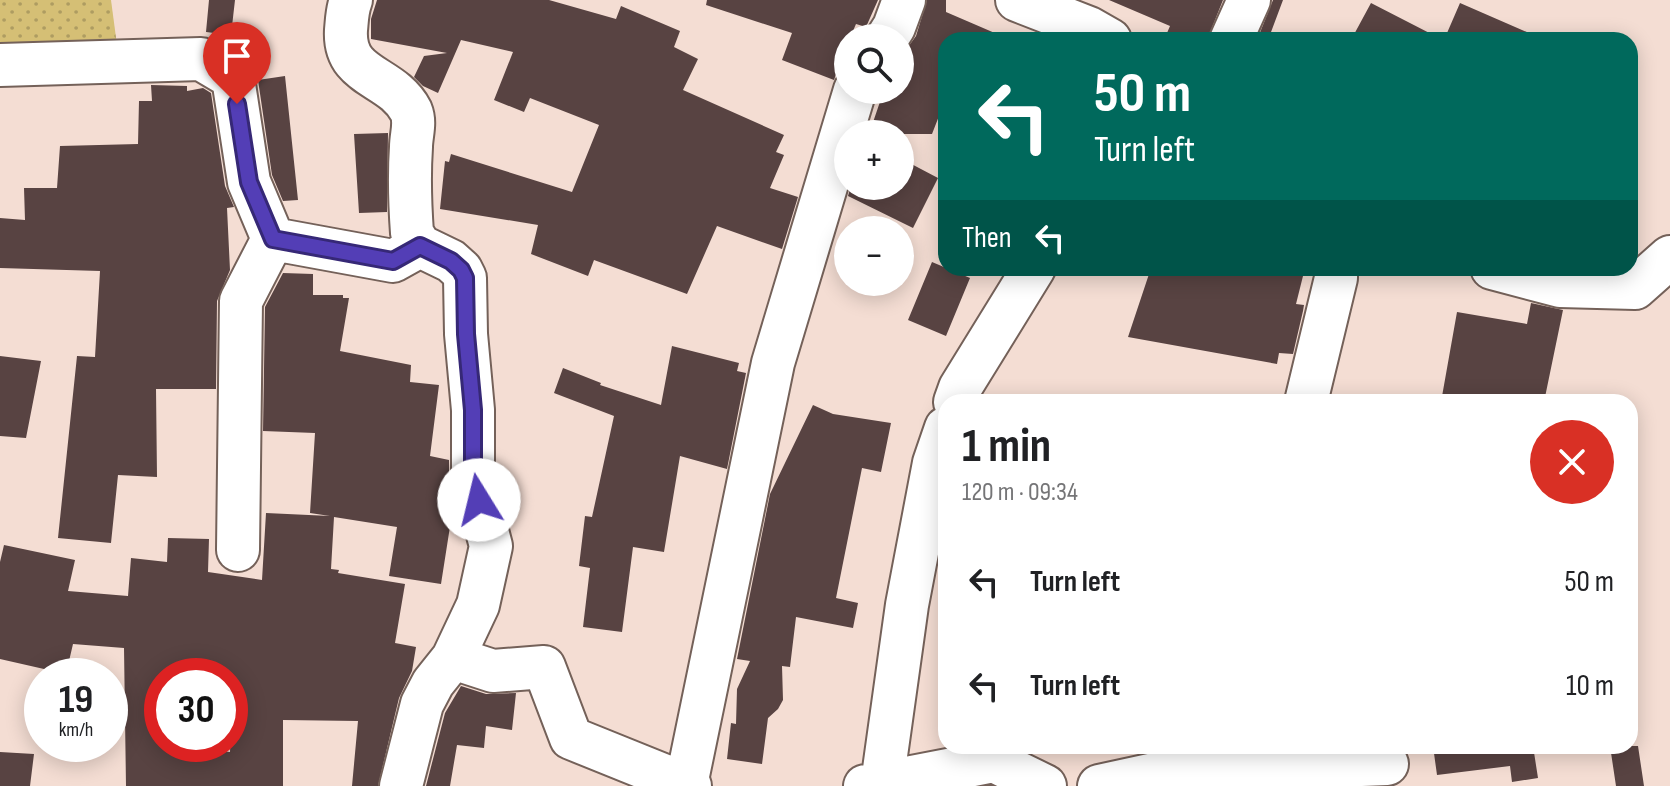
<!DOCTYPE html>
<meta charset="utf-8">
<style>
:root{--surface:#fff;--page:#f6f6f6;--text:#202124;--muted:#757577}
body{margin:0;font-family:"Sofia Sans Condensed",sans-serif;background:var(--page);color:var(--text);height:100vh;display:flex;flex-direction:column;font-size:30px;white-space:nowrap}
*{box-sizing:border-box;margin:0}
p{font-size:26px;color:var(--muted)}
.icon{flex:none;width:44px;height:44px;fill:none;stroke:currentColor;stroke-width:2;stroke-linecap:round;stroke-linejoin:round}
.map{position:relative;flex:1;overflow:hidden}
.side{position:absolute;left:938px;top:394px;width:700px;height:360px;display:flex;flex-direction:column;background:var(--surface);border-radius:24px;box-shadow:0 4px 20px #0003}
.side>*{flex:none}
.top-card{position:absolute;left:938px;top:32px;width:700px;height:244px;border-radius:24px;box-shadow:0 4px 20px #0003;background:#00695c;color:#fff;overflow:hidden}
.buttons{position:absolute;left:834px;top:24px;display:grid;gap:16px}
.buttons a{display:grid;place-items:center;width:80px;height:80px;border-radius:50%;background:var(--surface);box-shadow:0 4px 20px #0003;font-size:40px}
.speed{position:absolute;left:24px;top:658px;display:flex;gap:16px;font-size:40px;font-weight:700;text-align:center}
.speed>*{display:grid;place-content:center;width:104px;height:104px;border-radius:50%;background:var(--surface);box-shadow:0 4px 20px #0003;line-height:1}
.speed small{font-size:20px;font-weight:400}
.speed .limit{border:12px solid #d22;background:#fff;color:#111}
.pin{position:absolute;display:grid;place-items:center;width:68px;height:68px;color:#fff;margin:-82px -34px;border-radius:50% 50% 50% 0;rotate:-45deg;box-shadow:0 0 8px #0007}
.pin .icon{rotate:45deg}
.me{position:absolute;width:88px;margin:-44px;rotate:351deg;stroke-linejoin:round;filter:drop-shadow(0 0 6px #0008)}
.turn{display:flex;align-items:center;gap:28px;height:168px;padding:0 24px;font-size:36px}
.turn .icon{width:104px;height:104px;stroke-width:2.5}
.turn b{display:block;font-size:56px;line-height:68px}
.then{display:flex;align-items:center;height:76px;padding:0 24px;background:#0003;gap:16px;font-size:30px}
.round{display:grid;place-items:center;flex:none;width:84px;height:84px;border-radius:42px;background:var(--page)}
.head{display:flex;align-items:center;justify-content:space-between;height:136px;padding:0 24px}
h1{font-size:48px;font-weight:700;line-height:60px}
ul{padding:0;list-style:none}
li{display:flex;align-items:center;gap:24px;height:104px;padding:0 24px}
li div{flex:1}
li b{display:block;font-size:30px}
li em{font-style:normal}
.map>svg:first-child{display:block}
.green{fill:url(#green-dots)}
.building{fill:#584342;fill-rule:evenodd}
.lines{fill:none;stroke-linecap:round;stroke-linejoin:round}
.minor-casing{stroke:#746159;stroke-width:46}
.minor{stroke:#fff;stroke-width:42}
.route-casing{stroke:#362876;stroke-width:20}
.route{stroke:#533eb6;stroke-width:14}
</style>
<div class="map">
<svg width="1670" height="786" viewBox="0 0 1670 786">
<defs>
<pattern id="green-dots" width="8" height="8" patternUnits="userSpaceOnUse" patternTransform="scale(2)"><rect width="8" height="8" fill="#d5bf75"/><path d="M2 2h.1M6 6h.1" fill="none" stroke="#ae9c61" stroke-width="1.8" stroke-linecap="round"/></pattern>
</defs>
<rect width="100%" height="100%" fill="#f4ddd3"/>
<path class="green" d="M0 0H111L117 45H0Z"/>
<path class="building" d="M209 0H235L231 35 206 32Z
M377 0H549L616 19 621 6 680 31 674 47 698 59 683 90 784 135 776 152 784 155 770 188 798 197 782 249 717 226 687 294 594 260 588 276 531 254 538 225 440 209 445 161 449 162 451 154 572 192 599 125 530 98 524 112 494 100 513 52 461 40 438 93 423 86 414 77 424 56 447 53 371 39V19Z
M707 0H878L866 27 856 24 850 38H848L834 80 782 60 792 33 706 5Z
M927 0H946V12L1011 40H946V98L932 134H869L884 90H900V58L916 36Z
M1109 0H1223L1207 40H1164L1170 26Z
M1273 0H1283L1268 40H1257Z
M1371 3 1443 40H1351Z
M1460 3 1545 40H1444Z
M285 76 298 200 283 201 272 175 258 80Z
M151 85 187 86V91L203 88 211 93 225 186 234 207 227 208 230 270 217 301 216 389H156L157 477 118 475 111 543 58 538 77 356 95 357 100 271 0 268V218L25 220 24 188H57L60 146 138 144 139 101H152Z
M388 133 387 212 359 213 354 134Z
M900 158 938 178 913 228 848 196 851 186H900Z
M932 262 970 278 946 336 908 320Z
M1151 268H1305L1296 304 1304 305 1303 311 1293 354 1279 353 1277 364 1128 337Z
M283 273 313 274V295H343V298H349L340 351 411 365 410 382 439 385 430 456 449 460V478L454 501 441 584 389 576 397 527 334 517 331 569 339 570 338 573 405 584 395 643 416 647 412 671 399 698 378 786H352L358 721 283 720V786H126L124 648 73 644 66 674 0 659V562L4 545 75 560 68 591 128 596 131 558 167 562 168 538 209 539 208 572 262 580 266 513 330 516 310 513 315 433 263 431 265 307ZM162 676H233L230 752 162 744Z
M1531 303 1563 310 1544 402H1441L1457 312 1527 324Z
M672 346 739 363 737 371 746 373 727 469 680 456 664 552 633 547 622 632 583 627 590 568 579 566 585 516 592 517 614 416 554 393 563 368 601 383 600 385 661 405Z
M0 356 41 361 26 438 0 436Z
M813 405 833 414 891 423 881 472 862 468 836 598 858 603 853 628 796 617 790 667 782 666 783 700 778 709 768 718 762 764 727 759 731 723 736 724 737 689 750 661 737 659 770 494Z
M461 686 486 694 516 693 512 730 486 726 484 748 457 745 450 786H426L445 713Z
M1433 746H1533L1538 778 1512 782 1510 766 1437 775Z
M1610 746H1638L1644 786H1616Z
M0 752 34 754 30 786H0Z"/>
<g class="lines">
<defs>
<path id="minor" d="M351 0C347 10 347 20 346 30 343 79 392 74 411 111 416 123 411 135 411 147 409 176 410 205 412 233L420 246 451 261 461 270 465 278 466 334 473 410V478L491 546 478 605 453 658 433 683 422 704 401 786
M1017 0 1089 28 1110 40
M887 38 894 27 904 0
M1231 40 1249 0
M0 65 201 59 233 78 249 182 273 239 241 301 238 550
M273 239 393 261 420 246
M1492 268 1560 286 1635 288 1670 257
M955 402 960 388 1034 268
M1306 402 1336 278V268
M453 658 493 671 544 667 571 738 690 786
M882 784 907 605 934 463 946 428
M686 785 773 363 855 90
M865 786 994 761 1045 786
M1099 786 1159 773 1387 764"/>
</defs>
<use href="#minor" class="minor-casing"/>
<use href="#minor" class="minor"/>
</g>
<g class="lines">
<defs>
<path id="route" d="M237 104 249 182 273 239 393 261 420 246 451 261 461 270 465 278 466 334 473 410V478L479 500"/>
</defs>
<use href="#route" class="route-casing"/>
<use href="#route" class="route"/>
</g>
</svg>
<div class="buttons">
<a><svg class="icon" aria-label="search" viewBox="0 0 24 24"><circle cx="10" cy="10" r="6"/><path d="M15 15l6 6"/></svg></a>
<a>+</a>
<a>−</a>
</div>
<div class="speed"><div>19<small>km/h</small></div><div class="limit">30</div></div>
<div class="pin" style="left:237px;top:104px;background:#d93025"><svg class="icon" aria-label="arrive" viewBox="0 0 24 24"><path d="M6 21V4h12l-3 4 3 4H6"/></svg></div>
<svg class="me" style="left:479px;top:500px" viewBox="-20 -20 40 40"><circle r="19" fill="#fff"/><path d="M0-13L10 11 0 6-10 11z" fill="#533eb6"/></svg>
<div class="top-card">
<div class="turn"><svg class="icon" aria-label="left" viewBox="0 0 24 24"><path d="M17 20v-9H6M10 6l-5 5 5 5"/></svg><div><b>50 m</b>Turn left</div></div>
<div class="then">Then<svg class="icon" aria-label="left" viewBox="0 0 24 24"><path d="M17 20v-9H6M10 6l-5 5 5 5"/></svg></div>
</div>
<section class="side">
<div class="head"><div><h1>1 min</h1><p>120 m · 09:34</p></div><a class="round" style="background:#d93025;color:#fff"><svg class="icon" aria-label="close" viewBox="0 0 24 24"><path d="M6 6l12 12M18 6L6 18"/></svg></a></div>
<ul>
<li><svg class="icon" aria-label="left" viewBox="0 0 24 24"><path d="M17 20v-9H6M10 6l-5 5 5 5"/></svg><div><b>Turn left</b></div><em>50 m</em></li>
<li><svg class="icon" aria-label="left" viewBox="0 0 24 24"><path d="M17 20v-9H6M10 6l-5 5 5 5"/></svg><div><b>Turn left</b></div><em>10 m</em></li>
</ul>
</section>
</div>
